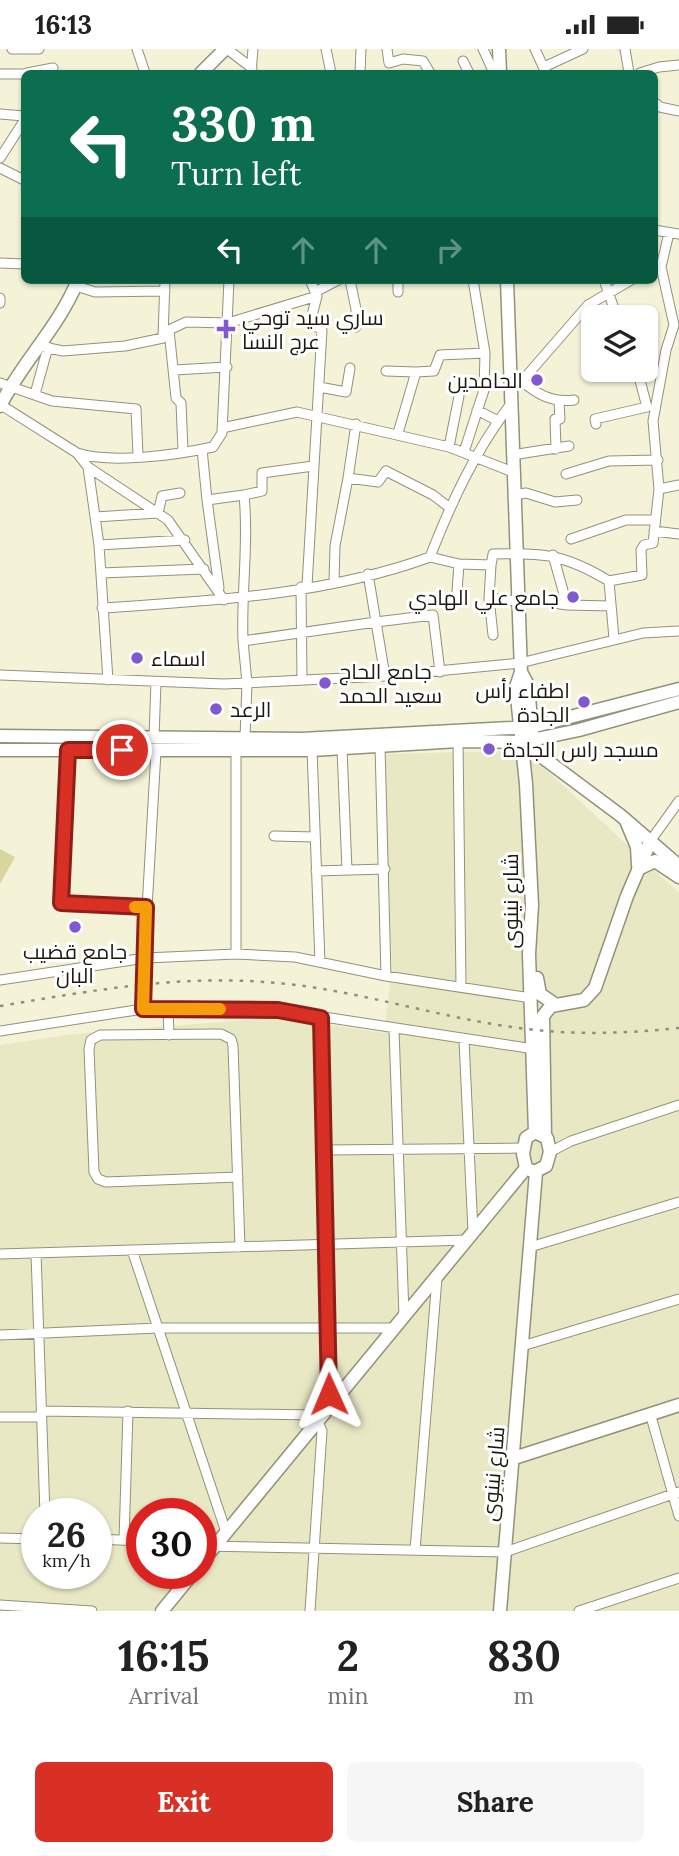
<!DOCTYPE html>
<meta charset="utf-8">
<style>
:root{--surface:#fff;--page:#f6f6f6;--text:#222;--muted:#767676;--accent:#d93025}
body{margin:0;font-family:Lora,Cairo,serif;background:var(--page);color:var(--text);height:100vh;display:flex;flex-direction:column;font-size:26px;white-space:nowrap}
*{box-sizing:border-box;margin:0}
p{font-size:23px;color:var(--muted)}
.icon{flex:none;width:38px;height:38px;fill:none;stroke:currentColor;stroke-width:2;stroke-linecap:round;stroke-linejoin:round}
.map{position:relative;height:1562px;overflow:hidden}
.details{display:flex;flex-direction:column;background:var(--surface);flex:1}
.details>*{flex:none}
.guide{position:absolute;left:21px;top:21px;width:637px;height:214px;border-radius:10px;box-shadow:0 2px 5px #0004;background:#0b6e4f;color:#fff;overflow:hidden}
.tools{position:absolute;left:581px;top:256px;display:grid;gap:14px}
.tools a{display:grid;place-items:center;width:77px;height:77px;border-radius:10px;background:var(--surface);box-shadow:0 2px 5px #0004;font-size:35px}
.speed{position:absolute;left:21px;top:1449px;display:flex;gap:14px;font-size:35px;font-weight:700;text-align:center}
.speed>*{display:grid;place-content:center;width:91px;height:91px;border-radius:50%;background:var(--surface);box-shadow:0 2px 5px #0004;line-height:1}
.speed small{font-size:18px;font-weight:400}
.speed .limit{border:10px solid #d22;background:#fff;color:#111}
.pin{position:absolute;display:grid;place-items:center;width:60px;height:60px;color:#fff;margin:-30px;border:4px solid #fff;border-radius:50%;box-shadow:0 2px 7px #0007}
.me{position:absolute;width:77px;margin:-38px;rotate:359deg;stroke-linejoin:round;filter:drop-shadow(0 0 5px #0008)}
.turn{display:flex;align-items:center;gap:24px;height:147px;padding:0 35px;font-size:32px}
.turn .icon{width:91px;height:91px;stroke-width:2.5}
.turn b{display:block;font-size:49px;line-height:60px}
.lanes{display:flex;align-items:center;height:66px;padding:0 35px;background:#0003;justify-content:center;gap:35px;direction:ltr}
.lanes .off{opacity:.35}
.eta{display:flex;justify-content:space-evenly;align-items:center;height:119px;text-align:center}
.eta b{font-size:42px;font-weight:700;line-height:49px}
.primary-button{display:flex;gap:14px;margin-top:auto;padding:14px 35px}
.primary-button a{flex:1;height:80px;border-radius:10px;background:var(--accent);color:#fff;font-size:28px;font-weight:700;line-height:80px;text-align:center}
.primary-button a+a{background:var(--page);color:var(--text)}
.status{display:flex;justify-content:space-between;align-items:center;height:49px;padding:0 35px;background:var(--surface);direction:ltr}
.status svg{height:19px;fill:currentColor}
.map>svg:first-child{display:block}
.built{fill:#e9e8c5;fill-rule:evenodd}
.green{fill:#d9d69d}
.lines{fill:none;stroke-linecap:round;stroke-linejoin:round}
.street-casing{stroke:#939279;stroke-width:11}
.secondary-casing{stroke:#939279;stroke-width:15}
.street{stroke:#fff;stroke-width:9}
.secondary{stroke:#fff;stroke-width:12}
.rail{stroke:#908f7c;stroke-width:2.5;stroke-dasharray:3.5 7;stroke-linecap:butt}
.street-bridge-casing{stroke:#939279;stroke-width:11;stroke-linecap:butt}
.street-bridge{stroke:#fff;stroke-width:9}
.route-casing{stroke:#8d1f18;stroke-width:18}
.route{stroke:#d93025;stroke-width:12}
.slow{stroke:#f59e0b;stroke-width:12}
.poi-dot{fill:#8158d2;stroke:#fff;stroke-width:2.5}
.labels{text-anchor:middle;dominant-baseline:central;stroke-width:6;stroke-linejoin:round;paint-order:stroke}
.poi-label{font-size:21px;fill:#1b1a10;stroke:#fff;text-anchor:start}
.street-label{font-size:21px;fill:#1b1a10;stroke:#fff}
</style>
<div class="status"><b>16:13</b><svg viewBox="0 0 49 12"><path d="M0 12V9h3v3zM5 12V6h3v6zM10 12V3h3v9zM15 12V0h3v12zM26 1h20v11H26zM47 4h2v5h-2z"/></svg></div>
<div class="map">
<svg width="679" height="1562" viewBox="0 0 679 1562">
<rect width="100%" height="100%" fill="#f4f3d8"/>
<path class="built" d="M504 702 539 714 679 844V1562H0V996L74 985 279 968 384 984 392 918 384 705ZM37 1465H96V1524H37ZM142 1465H201V1524H142Z"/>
<path class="green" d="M0 800 15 808 0 835Z"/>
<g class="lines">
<defs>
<path id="street" d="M12 0H39
M137 0 145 24
M227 0 252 19
M326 0 331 24
M387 0 389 14 403 10 423 12 430 24
M483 0 494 24
M535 0 546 24
M625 0 629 24
M463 12 469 24
M544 18 583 0
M251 23 253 0
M27 24 53 19
M360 24 361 0
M640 24 659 18 679 16
M0 25H24
M654 53 660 58 679 62
M0 65 24 67
M0 109 24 72
M0 119 24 131
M654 181 679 185
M0 214 24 215
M350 231 356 260V278
M398 231V243
M604 231 617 268
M76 237 95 243 165 242
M315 243 338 231
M0 249V254
M169 281 176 349 181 354 183 402
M163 287 165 231
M39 297 63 302 125 297 163 289 169 281 186 273 228 274 317 247
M174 321 227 318
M386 322 416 323 398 384
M416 323 434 322 440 306 485 304
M522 332C537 346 554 354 574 351
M510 333 522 332 588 256 631 231
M0 334 52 352 136 360 138 406
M319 338 346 343 350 319
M35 345 48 298
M1 356 77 404 88 418 168 471 224 551
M477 361 498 372
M356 375 348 429 378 433 386 422 433 446 450 459
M596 375 595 370 647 358 637 320
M222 379 297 363 449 398 513 423
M449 398 459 347
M202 400 207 451 244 446C249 495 241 543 243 592
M556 400 555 370H560L559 353
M464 403 484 341 485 304 473 231
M77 404C112 415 176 406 213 398L222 384 229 231
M512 406 569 397
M88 418 99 496 108 631
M566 425 609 412 658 411
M659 440 653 372 666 301 674 276 661 218 669 184
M244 446 262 442V424L313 417
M514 446 526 444 555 453 577 451
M207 451 219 539
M95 468 158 464 162 447 180 444
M654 482 679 485
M571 490 626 471H654
M99 496 185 491
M430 508 459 515 491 516 493 505C545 504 564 505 609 532L614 590
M491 516 489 549 516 552
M101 524 204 520
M368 525 376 573 433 566 440 623
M334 532 335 497 348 429
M609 532 642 526 641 501 644 496 653 494 659 440 679 436
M307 537 322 281 310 274 317 247 310 231
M301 538 302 631
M457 542 459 515
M516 548 567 556 553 506
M489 549 493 586
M567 556 611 557
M102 559C211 552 326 546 430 508 451 454 475 402 510 356
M0 626 224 635 385 627 520 614 643 584 679 582
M154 689 156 633
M245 689 247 634 243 592 376 573 385 627
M458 692 461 937
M380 697 386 927
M342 700 347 821
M68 701 61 854 146 858
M236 701V905
M312 701 320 913
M274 787 315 788
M651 791 679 752
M316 822 385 820
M144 912 156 702
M0 931 145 909 236 905 295 908 386 927 531 949
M168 959 169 986
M394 980 404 1267
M0 982 143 960 278 961 534 1000
M464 991 473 1183
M326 1101 523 1099
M550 1103 571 1092 679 1056
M238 1128 106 1133 98 1130 94 1123 89 1000 91 991 100 986 221 985 231 990 233 997 240 1198
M530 1198 679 1153
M132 1201 226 1483
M36 1204 45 1465
M0 1205 467 1191
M0 1286 157 1279H394
M522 1297 679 1250
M41 1362 315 1366 322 1382 310 1562
M650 1364 679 1467
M315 1366 330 1342 321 969
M0 1368H41
M0 1489 37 1490
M96 1490 142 1492
M124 1491 128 1362
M201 1497 505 1503 679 1443
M415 1501 437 1229
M0 1556 92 1562
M579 1562 679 1529"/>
<path id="secondary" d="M499 0 500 24
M201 24 225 0
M507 231 521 623 516 638 526 735 532 856 529 905 535 1083
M0 357C22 313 59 278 78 231
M521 623 528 636 532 683
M0 687 301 690 531 678 679 640
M522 693 620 766 679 817
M0 701H312L458 692 522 693 579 681 679 653
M627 774 637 798 638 816
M638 820 655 812 679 828
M537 929 540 945 556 956
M535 1083 547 1089 550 1103 546 1117 534 1123 526 1119 523 1105 526 1089Z
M545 1086 543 967 551 957 584 951 595 939 627 847 651 791
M514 1409 679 1356
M201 1514 526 1119
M162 1562 193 1524
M500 1562 536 1123"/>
</defs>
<use href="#street" class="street-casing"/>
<use href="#secondary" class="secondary-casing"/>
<use href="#street" class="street"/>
<use href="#secondary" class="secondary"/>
<path class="rail" d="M0 957C102 940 191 923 296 936 376 946 455 973 536 981 584 986 631 984 679 979"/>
<defs>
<path id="street-bridge" d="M143 958 144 912"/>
</defs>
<use href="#street-bridge" class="street-bridge-casing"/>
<use href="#street-bridge" class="street-bridge"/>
</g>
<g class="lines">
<defs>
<path id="route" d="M122 701H68L61 854 146 858 143 960 278 961 321 969 329 1345"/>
</defs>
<use href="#route" class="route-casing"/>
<use href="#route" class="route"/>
<path class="slow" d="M135 858H146L143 960H220"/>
</g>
<g class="poi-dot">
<path d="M222.5 269.5h7v7h7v7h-7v7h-7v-7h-7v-7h7z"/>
<circle cx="537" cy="331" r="7"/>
<circle cx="573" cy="548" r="7"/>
<circle cx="137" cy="609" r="7"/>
<circle cx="325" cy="634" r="7"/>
<circle cx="584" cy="653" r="7"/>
<circle cx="216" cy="660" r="7"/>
<circle cx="489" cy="700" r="7"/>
<circle cx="75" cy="878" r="7"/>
</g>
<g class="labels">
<g class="poi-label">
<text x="242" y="268">ساري سيد توحي<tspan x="242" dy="24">عرج النسا</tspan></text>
<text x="523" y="331" text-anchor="end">الحامدين</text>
<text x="559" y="548" text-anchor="end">جامع علي الهادي</text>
<text x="151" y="609">اسماء</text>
<text x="339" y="622">جامع الحاج<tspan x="339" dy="24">سعيد الحمد</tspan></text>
<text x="570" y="641" text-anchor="end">اطفاء رأس<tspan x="570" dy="24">الجادة</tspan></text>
<text x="230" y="660">الرعد</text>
<text x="503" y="700">مسجد راس الجادة</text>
<text x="75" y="902" text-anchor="middle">جامع قضيب<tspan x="75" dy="24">البان</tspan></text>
</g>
<g class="street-label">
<text transform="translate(510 852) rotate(-90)">شارع نينوى</text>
<text transform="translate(493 1425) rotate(-85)">شارع نينوى</text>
</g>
</g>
</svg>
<div class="tools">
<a><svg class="icon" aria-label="layers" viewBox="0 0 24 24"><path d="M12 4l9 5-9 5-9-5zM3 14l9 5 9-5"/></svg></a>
</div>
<div class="speed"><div>26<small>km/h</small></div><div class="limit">30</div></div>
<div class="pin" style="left:122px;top:701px;background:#d93025"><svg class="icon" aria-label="arrive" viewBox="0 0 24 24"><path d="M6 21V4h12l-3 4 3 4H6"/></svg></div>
<svg class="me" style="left:329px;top:1345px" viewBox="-20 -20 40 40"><path d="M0-17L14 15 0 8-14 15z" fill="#d93025" stroke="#fff" stroke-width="4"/></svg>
<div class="guide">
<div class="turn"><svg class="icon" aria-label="left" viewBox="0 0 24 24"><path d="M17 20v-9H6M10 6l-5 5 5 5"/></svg><div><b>330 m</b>Turn left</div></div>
<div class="lanes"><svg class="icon" aria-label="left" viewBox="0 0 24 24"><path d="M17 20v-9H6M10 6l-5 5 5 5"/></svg><svg class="icon off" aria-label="ahead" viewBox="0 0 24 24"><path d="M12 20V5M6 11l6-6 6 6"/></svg><svg class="icon off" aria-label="ahead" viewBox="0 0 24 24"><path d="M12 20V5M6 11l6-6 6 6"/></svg><svg class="icon off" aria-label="right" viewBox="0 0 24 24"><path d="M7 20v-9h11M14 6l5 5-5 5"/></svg></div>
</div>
</div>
<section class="details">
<div class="eta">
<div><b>16:15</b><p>Arrival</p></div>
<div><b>2</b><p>min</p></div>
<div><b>830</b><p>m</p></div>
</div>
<div class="primary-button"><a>Exit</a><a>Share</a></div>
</section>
